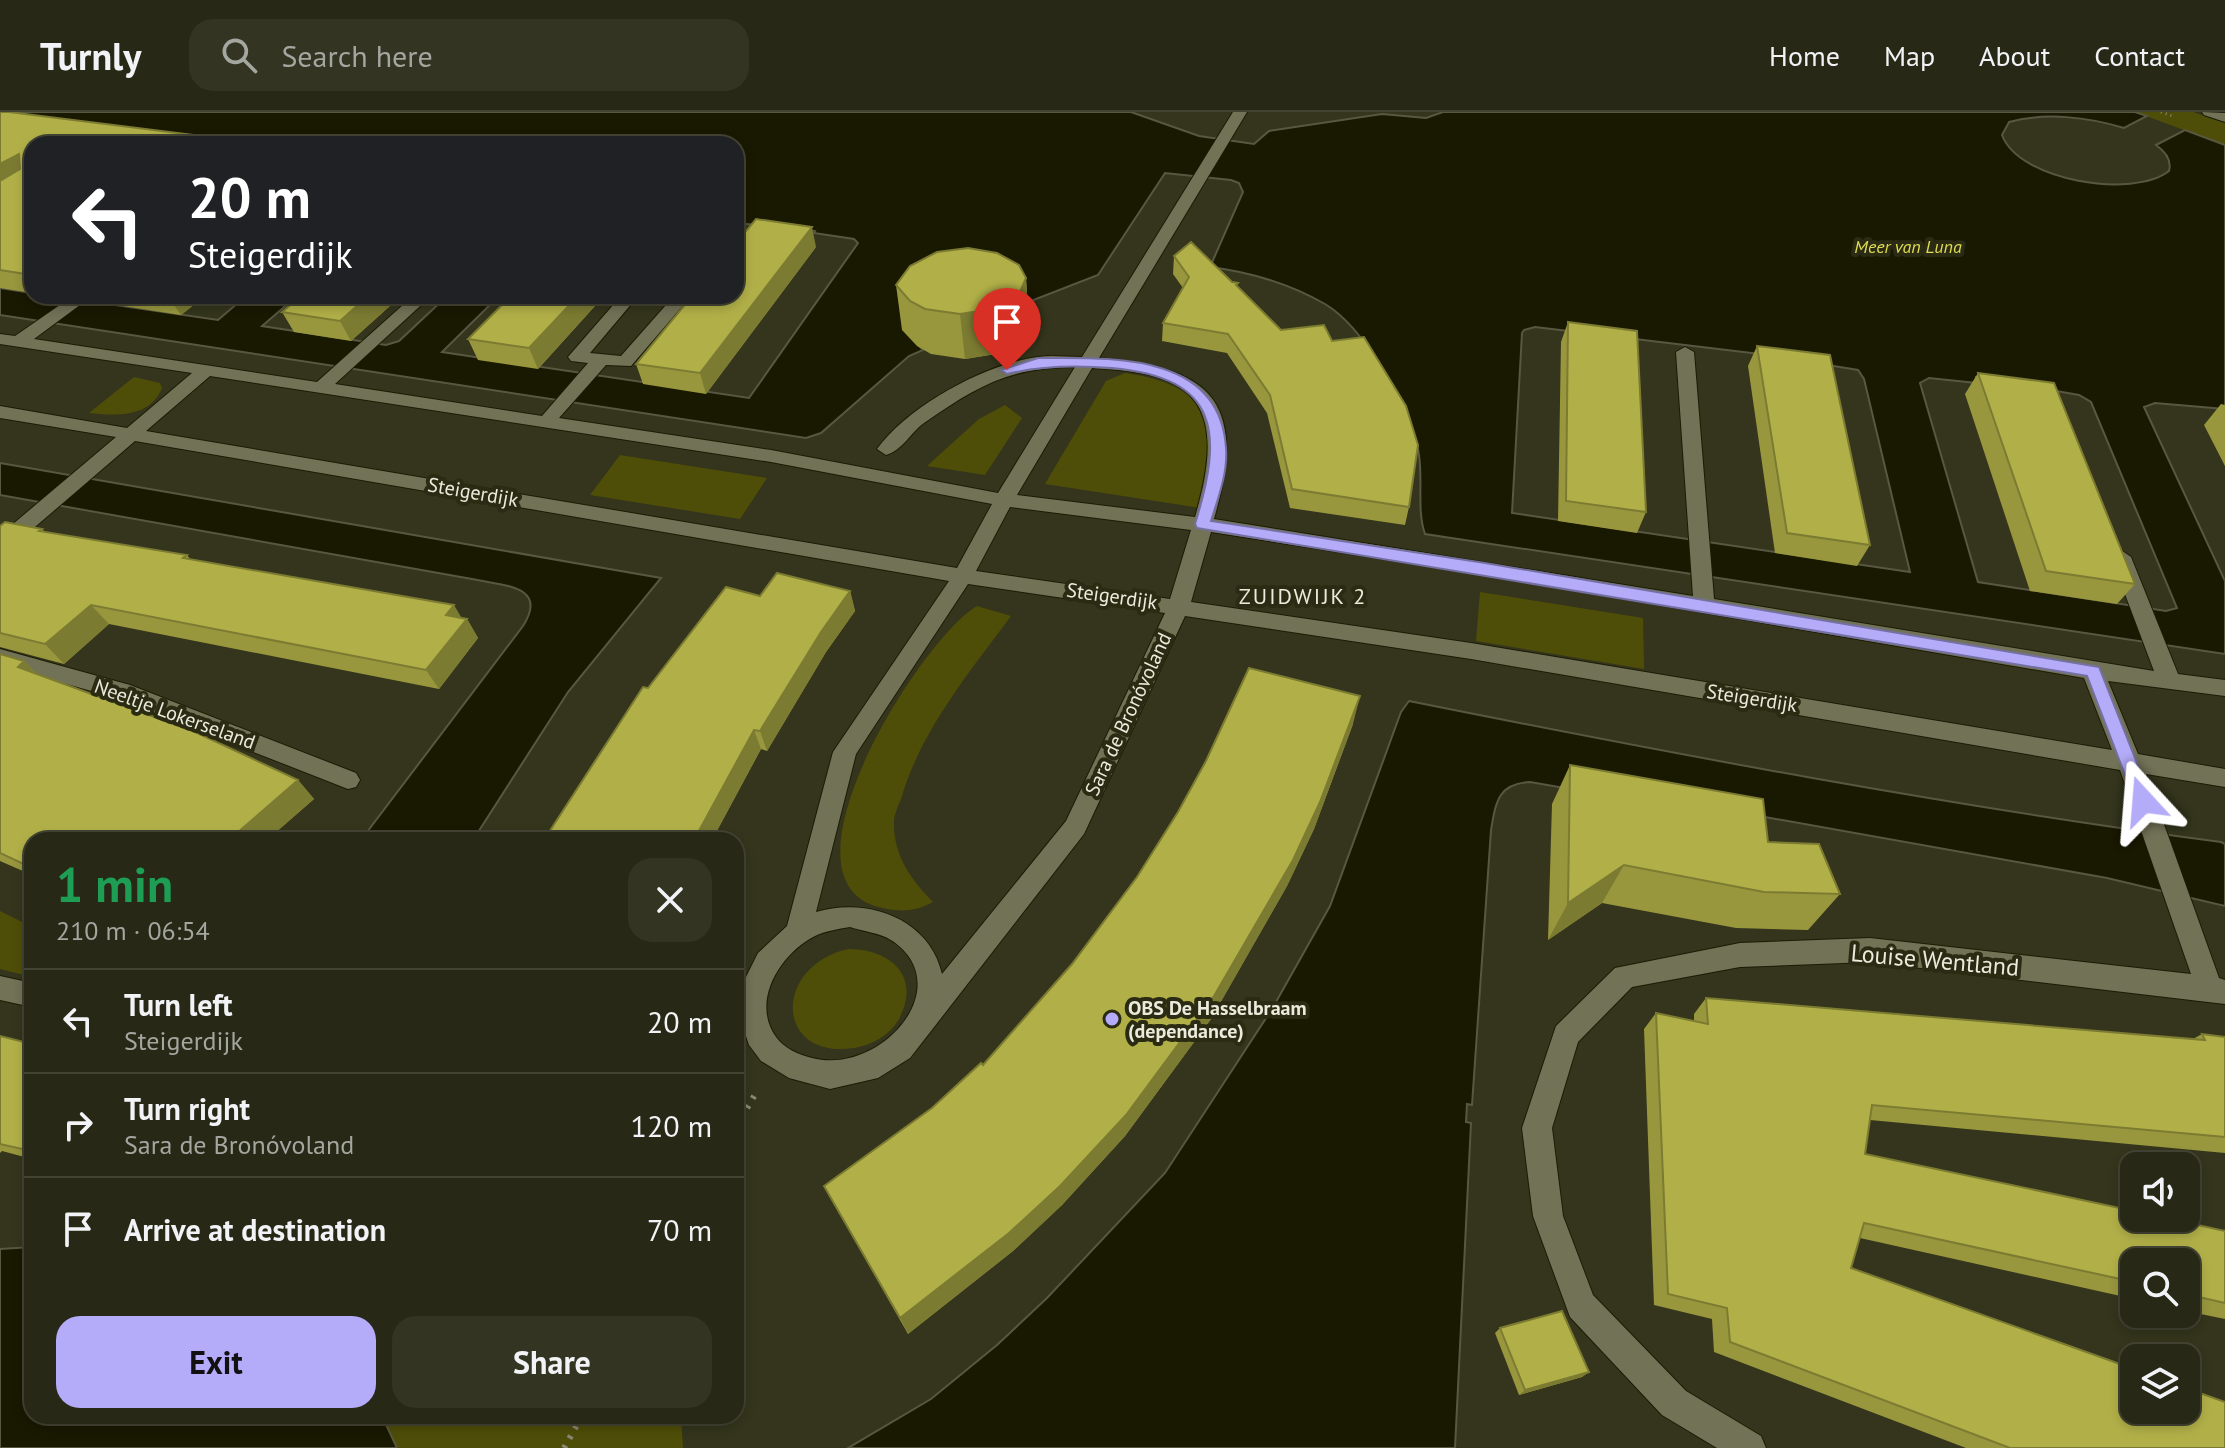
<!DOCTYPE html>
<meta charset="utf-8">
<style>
:root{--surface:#272815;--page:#333422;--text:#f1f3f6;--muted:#a4a6a0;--line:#434434;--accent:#b4acf9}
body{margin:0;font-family:"PT Sans",sans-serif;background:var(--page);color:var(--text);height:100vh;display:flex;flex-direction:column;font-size:30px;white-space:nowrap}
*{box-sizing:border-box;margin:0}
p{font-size:26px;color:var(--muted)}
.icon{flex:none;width:44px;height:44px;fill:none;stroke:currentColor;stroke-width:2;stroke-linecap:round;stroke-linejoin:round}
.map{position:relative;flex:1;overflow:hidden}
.details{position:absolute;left:24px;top:720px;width:720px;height:592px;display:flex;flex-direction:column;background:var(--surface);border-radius:24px;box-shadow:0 4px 12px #0003,0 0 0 2px var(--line)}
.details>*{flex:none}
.guide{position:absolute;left:24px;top:24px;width:720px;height:168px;border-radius:24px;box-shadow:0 4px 12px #0003,0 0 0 2px var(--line);background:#202124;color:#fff;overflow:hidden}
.tools{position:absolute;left:2120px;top:1040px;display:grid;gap:16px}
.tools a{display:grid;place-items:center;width:80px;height:80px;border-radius:16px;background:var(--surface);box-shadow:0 4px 12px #0003,0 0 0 2px var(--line);font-size:40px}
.pin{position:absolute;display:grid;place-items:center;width:68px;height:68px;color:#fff;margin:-82px -34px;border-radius:50% 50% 50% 0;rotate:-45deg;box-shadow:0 0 8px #0007}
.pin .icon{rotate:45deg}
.me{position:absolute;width:88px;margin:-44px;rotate:341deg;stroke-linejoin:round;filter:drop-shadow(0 0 6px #0008)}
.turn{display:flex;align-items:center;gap:28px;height:168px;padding:0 32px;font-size:36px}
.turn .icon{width:104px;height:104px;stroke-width:2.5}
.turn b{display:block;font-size:56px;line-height:68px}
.round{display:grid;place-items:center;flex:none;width:84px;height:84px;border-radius:24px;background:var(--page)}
.headline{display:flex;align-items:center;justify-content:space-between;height:136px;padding:0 32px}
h1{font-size:48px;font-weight:800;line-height:60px;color:#1e9e55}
.cta{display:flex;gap:16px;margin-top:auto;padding:16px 32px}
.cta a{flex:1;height:92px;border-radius:24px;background:var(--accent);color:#111;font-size:32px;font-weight:800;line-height:92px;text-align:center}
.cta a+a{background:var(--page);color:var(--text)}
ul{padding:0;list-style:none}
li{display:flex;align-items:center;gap:24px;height:104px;padding:0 32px;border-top:2px solid var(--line)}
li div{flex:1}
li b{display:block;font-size:30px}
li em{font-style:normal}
header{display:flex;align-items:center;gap:48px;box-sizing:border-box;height:112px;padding:0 40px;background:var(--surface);border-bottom:2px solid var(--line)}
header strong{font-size:38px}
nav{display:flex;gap:44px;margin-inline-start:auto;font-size:28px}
.search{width:560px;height:72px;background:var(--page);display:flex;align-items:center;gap:20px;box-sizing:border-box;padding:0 28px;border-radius:24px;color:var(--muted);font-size:30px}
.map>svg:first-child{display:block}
.green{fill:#4f4e08}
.water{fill:#191800;stroke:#585742;stroke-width:2;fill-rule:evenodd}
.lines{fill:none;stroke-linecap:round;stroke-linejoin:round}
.street-casing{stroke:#1c1c05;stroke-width:2}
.path-far1{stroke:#888874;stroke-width:3;stroke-dasharray:1 4;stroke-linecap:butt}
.path{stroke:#888874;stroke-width:6;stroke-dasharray:3 8;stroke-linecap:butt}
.street{fill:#727257;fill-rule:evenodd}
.wall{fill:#98973e}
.shaded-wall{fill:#7c7b32}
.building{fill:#b1b048;stroke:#7c7b32;stroke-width:2}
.route{fill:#b4acf9;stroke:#7570a2;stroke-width:2}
.poi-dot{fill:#b4acf9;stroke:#2b2a12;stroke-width:3}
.labels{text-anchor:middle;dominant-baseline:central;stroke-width:8;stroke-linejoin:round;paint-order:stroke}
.far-water-label{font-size:18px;font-style:italic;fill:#dedc53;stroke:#2b2a12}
.street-label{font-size:20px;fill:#ebebdd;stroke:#2b2a12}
.poi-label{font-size:20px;font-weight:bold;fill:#ebebdd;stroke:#2b2a12;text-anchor:start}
.neighbourhood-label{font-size:22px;letter-spacing:2px;fill:#ebebdd;stroke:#2b2a12}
.near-street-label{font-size:24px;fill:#ebebdd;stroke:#2b2a12}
</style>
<header>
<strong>Turnly</strong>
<div class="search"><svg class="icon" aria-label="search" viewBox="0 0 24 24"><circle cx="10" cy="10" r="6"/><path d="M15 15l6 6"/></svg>Search here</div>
<nav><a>Home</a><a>Map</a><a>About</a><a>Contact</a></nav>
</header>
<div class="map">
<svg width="2225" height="1336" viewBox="0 0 2225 1336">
<rect width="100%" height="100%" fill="#34351c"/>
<path class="green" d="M2135 0H2193L2225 11V33Z
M1125 261C1219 275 1213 315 1201 396L1045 372 1106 269Z
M134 265 160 271 162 276C150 306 115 304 89 301Z
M1005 293 1022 306 985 363 927 354 979 307Z
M620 343 767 366 740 407 590 383Z
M1480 480 1643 506 1644 557 1476 529Z
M977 494 1011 504C969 561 921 618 901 687 898 694 894 703 894 710 893 743 911 768 933 790 914 801 895 800 875 794 773 761 923 525 977 494Z
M0 799 32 815V865L0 857Z
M848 837C889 837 922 863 899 907 890 923 872 933 854 936 775 948 772 855 848 837Z
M391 1304H681L683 1336H397L384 1309Z"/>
<path class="water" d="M0 0H1131L1199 24 1254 32 1269 19 1382 2 1426 6 1443 0H2135L2147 4 2124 16C2088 5 2045 0 2009 10L2002 23C2019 69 2133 87 2169 59 2172 48 2166 40 2156 33L2185 18 2225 33V297L2155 291 2144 295 2225 469V542L1425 422C1416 397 1424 364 1418 337 1407 293 1364 215 1325 192 1290 172 1250 160 1210 155L1243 80 1239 71 1231 68 1165 61 1098 163 1018 194 909 223 923 238 909 244 821 321 806 326 0 203V176L32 181V184H53L218 208 246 184H297L262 214 386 233 399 229 447 184H499L442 240 749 286 858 131 854 127 814 121 815 119 736 111V32H105ZM1535 215 1760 242 1858 258 1864 267 1910 460 1512 401 1522 221 1524 218ZM1976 265 2079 283 2091 290 2177 496 2166 499 1978 470 1920 271 1929 266 1977 271Z
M0 351 661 466 568 580 473 728H361L523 514C549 473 503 474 472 467L0 383Z
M1409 589C1678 643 1949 694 2221 730L2225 732V794L2107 766 1765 705 1755 709 1530 670C1498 672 1496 689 1491 718L1472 993 1467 992 1466 1010 1471 1011 1455 1336H848L931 1287 997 1233 1047 1186 1165 1061 1272 897 1330 794 1401 600Z
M32 1135V1304H382L397 1336H0V1137Z"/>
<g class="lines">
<defs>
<path id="street" d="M1233 0H1247L1099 246C1215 256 1247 291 1214 407L1693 484 1676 240 1685 235 1694 240 1714 487 2154 559 2111 445 2121 438 2131 445 2178 562 2225 568V584L2108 569 2138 642 2225 657V675L2146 662 2219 866 2225 868V892L1870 850 1740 855 1632 875 1578 930 1552 1016 1563 1104 1593 1183 1686 1279 1761 1324 1766 1336H1717L1662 1303 1570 1205 1533 1104 1522 1016 1556 914 1615 856 1740 831 1870 826 2191 862 2120 658 1471 547 1185 504 1084 722 910 946 878 966 830 977 789 966 761 949 749 933 740 906V886L745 867 758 841 787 814 833 640 949 469 135 329 7 439 0 441V423L116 325 0 306V294L127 316 192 261 0 232V222L15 224 73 184H92L34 227 317 270 413 184H431L335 272 542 304 588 251 571 249 568 245 621 184H638L590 241 621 244 674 184H691L631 254 606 253 559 306 771 338 998 381 1075 255C1010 255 977 274 924 311 911 320 902 339 886 343L877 337C908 294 985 252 1038 245 1052 243 1067 245 1082 245ZM1092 256C1118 258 1143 259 1166 268 1225 290 1208 360 1195 405L1017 383ZM210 264 771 350 992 392 957 456 146 319ZM1010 395 1191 418 1170 487 976 459ZM1211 420 1485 463 2084 566 2112 638 1471 531 1191 490ZM968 472 1165 501 1066 709 942 862C929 806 867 785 816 800L856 642ZM850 815C862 819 880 821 891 828 960 873 881 964 812 946 797 942 785 937 776 925 750 889 781 841 815 824 825 819 838 817 850 815Z
M2202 0 2225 1V10L2204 3Z
M0 537 130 573 356 661 360 668 356 675 348 677 116 586 0 553Z
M0 864 32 871V895L0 888Z"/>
</defs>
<use href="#street" class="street-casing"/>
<path class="path-far1" d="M2161 0 2175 5"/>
<path class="path" d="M736 1015 757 979
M564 1336 582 1304"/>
<use href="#street" class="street"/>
</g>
<path class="wall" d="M0 0 32 32V181L0 176Z
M816 135 706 282 643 272 636 252Z
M1174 144 1237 175 1409 395 1405 413 1290 396 1267 301 1227 241 1162 229 1163 211 1183 176 1173 162Z
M1026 166 1029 211 1023 225 996 242 965 247 931 242 917 234 902 218 896 173Z
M86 184H205L181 203 90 189Z
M401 184 351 229 294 220 282 200Z
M511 184H604L538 257 478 248 468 227Z
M1568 210 1646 400 1637 421 1558 409 1561 230Z
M1757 234 1870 433 1857 454 1775 441 1748 254Z
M1978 261 2135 472 2117 492 2030 479 1965 282Z
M2221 292 2225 293V354L2204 313Z
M0 414 42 417 45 420 187 443 190 447 467 507 478 526 439 577 109 512 64 552 0 535Z
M850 479 855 499 826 540 767 639 761 637 712 728H544L648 576 760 484Z
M0 542 24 549 38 563 298 668 314 687 267 728H32V763L0 749Z
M1353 612 1314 717 1287 774 1211 907 1125 1024 1062 1093 1013 1139 908 1222 824 1074 932 996 983 953 1072 852 1137 765 1178 700Z
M1570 653 1768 730 1840 782 1808 818 1736 816 1602 791 1548 828 1552 692Z
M1706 886 2193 927 2202 922 2225 925V1041L1870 1008 1865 1042 2225 1119V1207L2186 1199V1150H2134V1187L1860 1126 1851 1156 2225 1336H1966L1714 1240 1712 1207 1654 1193 1644 917 1656 901 1694 909V902Z
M0 924 32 932V1047L2 1039 0 1041Z
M1500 1216 1589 1260 1582 1265 1519 1283 1495 1221Z"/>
<path class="shaded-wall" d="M19 42 32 60 0 79V52Z
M812 115 816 135 706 282 700 261Z
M1026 166 1029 211 1023 225 996 242 965 247 960 202Z
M168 184H205L181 203Z
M368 184H401L351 229 340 209Z
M578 184H604L538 257 529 236Z
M850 479 855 499 826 540 767 639 760 619 821 520Z
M91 493 109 512 64 552 45 532Z
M454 493 464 510 467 507 478 526 439 577 426 558 446 503Z
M24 549 44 569 18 555Z
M1360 584 1353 612 1314 717 1287 774 1211 907 1125 1024 1062 1093 1013 1139 908 1222 900 1206Z
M754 618 761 637 712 728H694Z
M298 668 314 687 267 728H229Z
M1624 753 1602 791 1548 828 1568 791Z
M32 1024V1043L22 1037Z
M1589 1260 1582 1265 1519 1283 1525 1278Z"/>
<path class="building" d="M0 0H9L267 32H32V163L0 158V69L20 57 19 42 0 52Z
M756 107 812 115 700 261 636 252 692 184H736V131Z
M1191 130 1232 170 1238 171 1236 173 1281 218 1324 213 1332 229 1364 225 1406 294 1418 333 1409 395 1292 377 1270 283 1228 222 1163 211 1189 165 1174 144Z
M968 136 997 141 1019 153 1026 166 1020 180 992 197 960 202 925 197 910 189 896 173 910 154 937 140Z
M301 184H368L340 209 282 200Z
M511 184H578L529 236 468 227Z
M1568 210 1637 219 1646 400 1566 389Z
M1757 234 1830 243 1870 433 1787 421Z
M1978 261 2054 271 2135 472 2046 459Z
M5 410 42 417 39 419 187 443 183 446 454 493 446 503 467 507 426 558 91 493 45 532 0 521V414Z
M777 461 850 479 821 520 760 619 754 618 694 728H544L643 575 648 576 726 475 760 484Z
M0 542 24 549 18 555 195 620 298 668 229 728H32V756L0 741Z
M1249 556 1360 584 1320 690 1293 748 1214 884 1126 1003 1060 1074 1009 1121 900 1206 824 1074 932 996 981 951 983 953 1072 852 1137 765 1178 700 1206 649Z
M1570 653 1763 687 1768 730 1819 732 1840 782 1764 780 1624 753 1568 791Z
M1706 886 2205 928 2202 922 2225 925V1025L1872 993 1865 1042 2134 1099V1106H2166L2225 1119V1191L2186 1182V1150H2134V1170L1864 1111 1851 1156 2134 1257V1298H2186V1276L2225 1290V1336H2010L1730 1230 1727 1196 1668 1182 1656 901 1708 912Z
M0 924 32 932V1024L22 1037 0 1032Z
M1562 1199 1589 1260 1525 1278 1500 1216Z"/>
<path class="route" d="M1038 246C1109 246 1220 239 1226 336 1228 361 1218 386 1211 409L1485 451 2099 555 2152 689 2143 696 2137 694 2087 564 1197 416 1195 412C1223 322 1221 266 1112 256 1076 253 1042 253 1007 262L1001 258Z"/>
<circle class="poi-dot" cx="1112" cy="907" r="8"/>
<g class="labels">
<g class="far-water-label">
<text x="1908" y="134">Meer van Luna</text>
</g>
<g class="street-label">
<text transform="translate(473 380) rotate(10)">Steigerdijk</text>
<text transform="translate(1112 484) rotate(8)">Steigerdijk</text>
<text transform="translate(1752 586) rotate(9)">Steigerdijk</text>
<text transform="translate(175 602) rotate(20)">Neeltje Lokerseland</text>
<text transform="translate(1128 602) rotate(-65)">Sara de Bronóvoland</text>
</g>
<g class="poi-label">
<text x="1128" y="896">OBS De Hasselbraam<tspan x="1128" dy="23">(dependance)</tspan></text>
</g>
<g class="neighbourhood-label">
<text x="1303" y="484">ZUIDWIJK 2</text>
</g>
<g class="near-street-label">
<text transform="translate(1935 848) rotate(5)">Louise Wentland</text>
</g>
</g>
</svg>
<div class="tools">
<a><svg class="icon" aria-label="sound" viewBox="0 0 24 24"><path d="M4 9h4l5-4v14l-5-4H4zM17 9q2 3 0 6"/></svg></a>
<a><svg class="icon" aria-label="search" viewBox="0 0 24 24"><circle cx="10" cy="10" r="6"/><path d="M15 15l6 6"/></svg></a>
<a><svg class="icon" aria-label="layers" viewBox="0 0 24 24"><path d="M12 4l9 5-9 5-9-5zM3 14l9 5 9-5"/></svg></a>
</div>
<div class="pin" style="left:1007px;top:258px;background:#d93025"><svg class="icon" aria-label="arrive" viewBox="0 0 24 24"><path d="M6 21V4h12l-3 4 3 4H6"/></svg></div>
<svg class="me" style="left:2143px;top:689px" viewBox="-20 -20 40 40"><path d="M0-17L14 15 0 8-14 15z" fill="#b4acf9" stroke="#fff" stroke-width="4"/></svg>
<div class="guide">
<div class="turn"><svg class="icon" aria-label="left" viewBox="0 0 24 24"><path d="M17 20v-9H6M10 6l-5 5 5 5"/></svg><div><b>20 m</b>Steigerdijk</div></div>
</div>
<section class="details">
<div class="headline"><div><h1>1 min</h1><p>210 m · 06:54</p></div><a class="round"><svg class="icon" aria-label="close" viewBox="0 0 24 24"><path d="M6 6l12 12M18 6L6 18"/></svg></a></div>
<ul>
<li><svg class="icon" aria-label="left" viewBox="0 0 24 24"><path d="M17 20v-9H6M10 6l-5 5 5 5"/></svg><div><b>Turn left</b><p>Steigerdijk</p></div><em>20 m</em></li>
<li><svg class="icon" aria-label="right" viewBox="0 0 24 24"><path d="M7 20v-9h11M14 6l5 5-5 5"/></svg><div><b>Turn right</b><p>Sara de Bronóvoland</p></div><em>120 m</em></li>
<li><svg class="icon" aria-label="arrive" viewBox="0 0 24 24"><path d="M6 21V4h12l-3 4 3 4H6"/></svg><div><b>Arrive at destination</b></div><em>70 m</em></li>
</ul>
<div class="cta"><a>Exit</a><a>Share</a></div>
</section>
</div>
